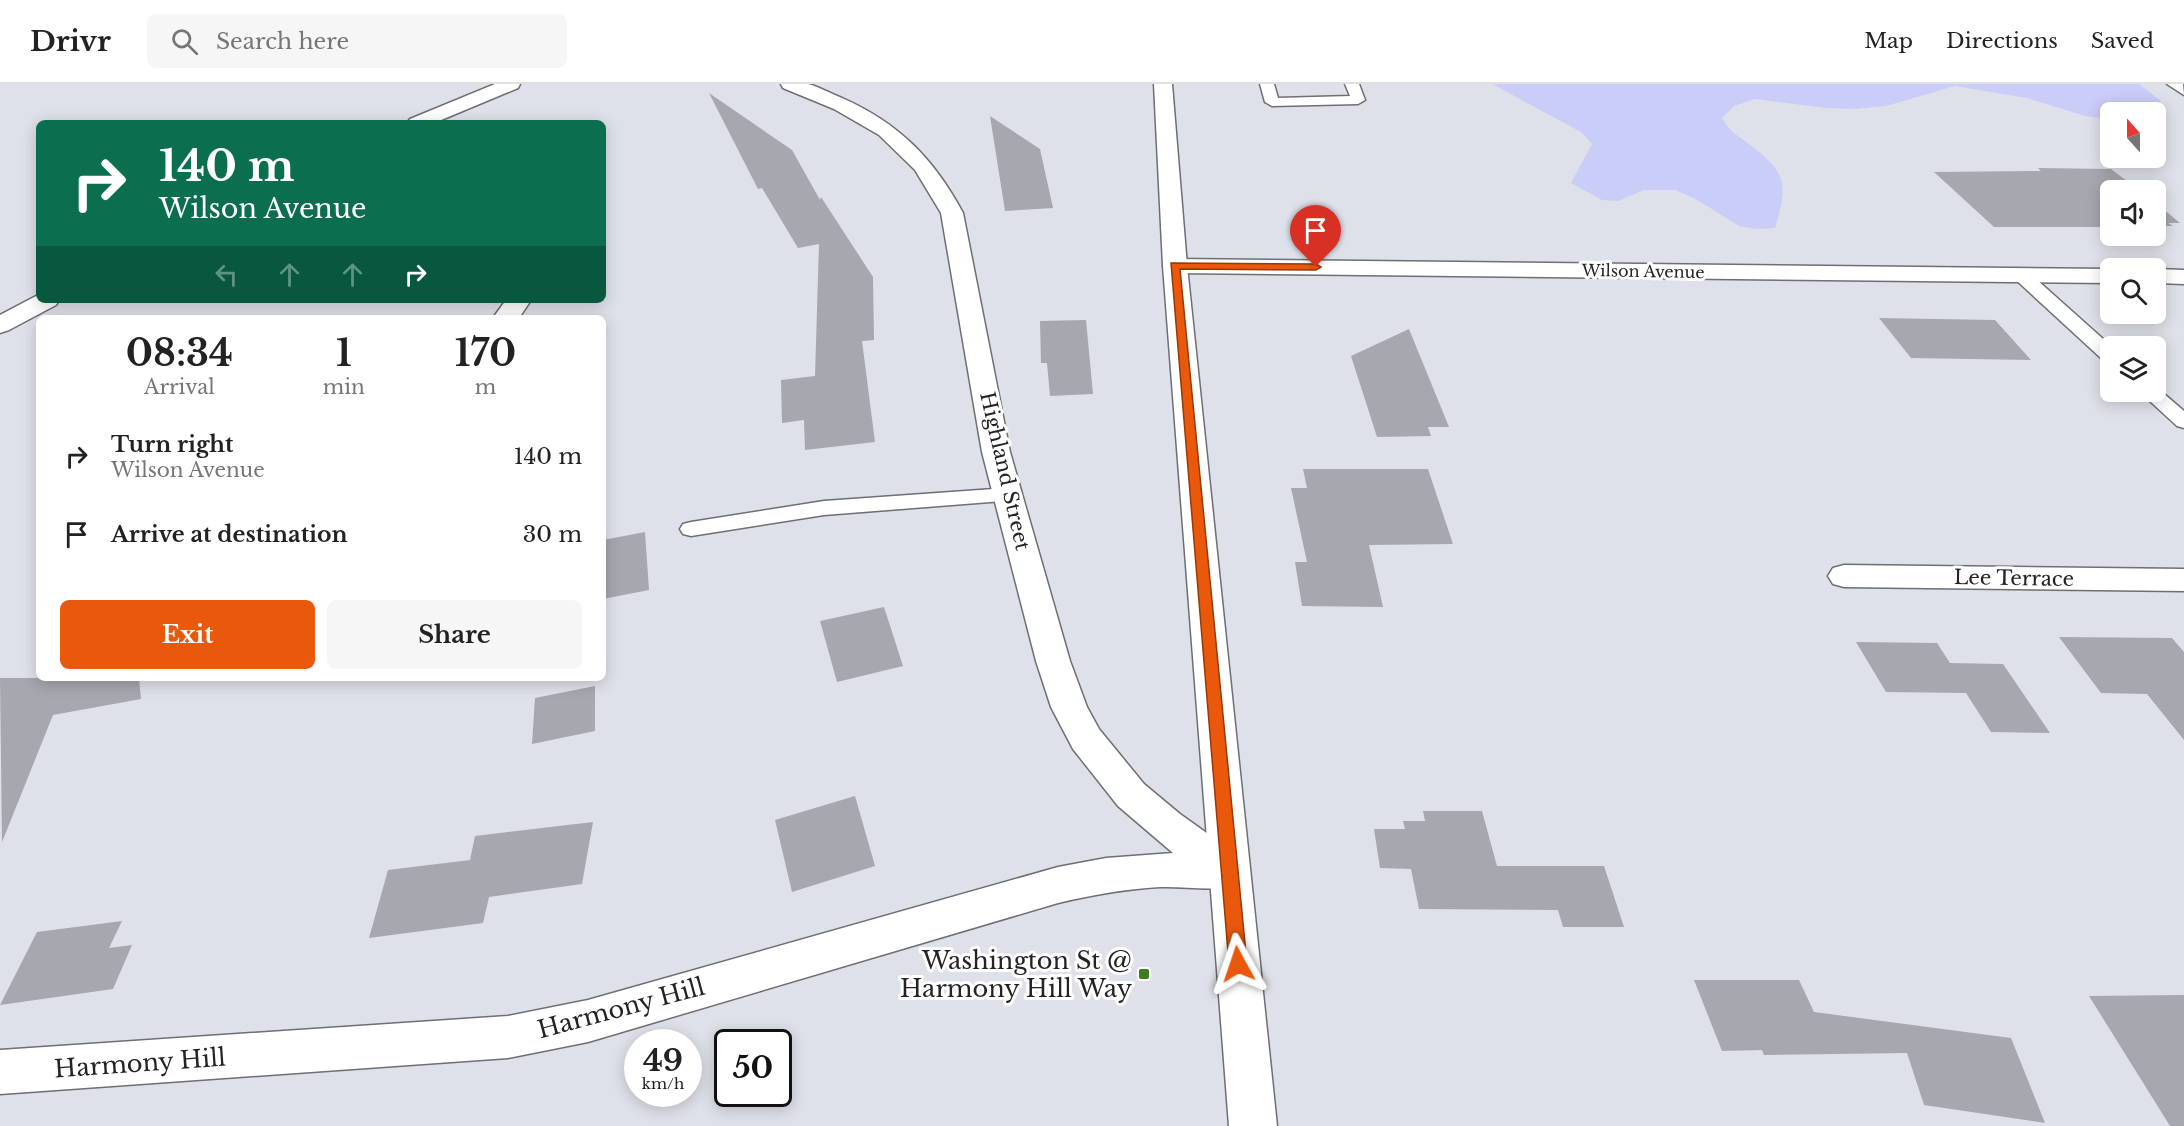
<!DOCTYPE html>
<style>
:root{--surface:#fff;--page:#f6f6f6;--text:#222;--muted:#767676;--line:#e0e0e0;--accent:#ea580c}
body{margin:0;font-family:"Libre Baskerville",serif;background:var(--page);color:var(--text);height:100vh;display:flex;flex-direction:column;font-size:22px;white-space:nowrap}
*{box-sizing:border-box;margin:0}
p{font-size:20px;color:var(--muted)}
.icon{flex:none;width:33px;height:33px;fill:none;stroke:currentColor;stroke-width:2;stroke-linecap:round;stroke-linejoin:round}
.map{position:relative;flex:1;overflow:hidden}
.panel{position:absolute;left:36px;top:231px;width:570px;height:366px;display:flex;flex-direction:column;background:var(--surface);border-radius:9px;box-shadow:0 3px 15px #0003}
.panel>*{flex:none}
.guide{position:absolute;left:36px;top:36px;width:570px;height:183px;border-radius:9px;box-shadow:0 3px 15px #0003;background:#0b6e4f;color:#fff;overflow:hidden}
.needle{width:39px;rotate:339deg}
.controls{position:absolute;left:2100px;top:18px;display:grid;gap:12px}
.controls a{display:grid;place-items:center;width:66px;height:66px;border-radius:9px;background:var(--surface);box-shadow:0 3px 15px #0003;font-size:30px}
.speed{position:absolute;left:624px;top:945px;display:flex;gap:12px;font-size:30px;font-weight:700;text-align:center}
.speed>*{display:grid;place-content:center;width:78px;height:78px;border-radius:50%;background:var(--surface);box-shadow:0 3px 15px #0003;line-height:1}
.speed small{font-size:15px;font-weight:400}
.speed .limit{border:3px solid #111;border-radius:9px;background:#fff;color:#111}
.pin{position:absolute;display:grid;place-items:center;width:51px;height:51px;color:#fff;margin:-62px -26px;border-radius:50% 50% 50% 0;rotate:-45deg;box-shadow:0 0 6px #0007}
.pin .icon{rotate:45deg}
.me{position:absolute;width:66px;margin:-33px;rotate:355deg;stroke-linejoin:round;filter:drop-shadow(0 0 4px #0008)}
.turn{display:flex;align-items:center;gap:21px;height:126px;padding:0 24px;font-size:27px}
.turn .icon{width:78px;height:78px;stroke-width:2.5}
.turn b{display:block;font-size:42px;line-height:51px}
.lanes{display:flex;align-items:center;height:57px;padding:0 24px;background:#0003;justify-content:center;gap:30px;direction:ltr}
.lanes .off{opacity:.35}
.eta{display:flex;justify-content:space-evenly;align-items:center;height:102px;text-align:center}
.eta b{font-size:36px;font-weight:800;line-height:42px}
.button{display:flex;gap:12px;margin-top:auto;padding:12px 24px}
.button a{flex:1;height:69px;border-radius:9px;background:var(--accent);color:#fff;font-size:24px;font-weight:800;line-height:69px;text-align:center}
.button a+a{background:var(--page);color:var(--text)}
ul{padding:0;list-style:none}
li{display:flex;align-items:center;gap:18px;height:78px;padding:0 24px}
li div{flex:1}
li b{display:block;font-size:22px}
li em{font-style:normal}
header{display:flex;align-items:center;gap:36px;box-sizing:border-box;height:84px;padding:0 30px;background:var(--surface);border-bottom:2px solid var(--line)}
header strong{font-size:28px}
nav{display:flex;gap:33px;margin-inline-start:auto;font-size:21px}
.search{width:420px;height:54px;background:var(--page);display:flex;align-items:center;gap:15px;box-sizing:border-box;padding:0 21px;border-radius:9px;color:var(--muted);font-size:22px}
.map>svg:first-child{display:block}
.green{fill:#c9cdf8}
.building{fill:#a6a7af}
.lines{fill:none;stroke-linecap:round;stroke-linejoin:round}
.service-casing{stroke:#6d6e76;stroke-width:3}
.minor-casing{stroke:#6d6e76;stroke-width:3}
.secondary-casing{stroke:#6d6e76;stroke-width:3}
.service{fill:#fff;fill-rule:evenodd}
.minor{fill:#fff;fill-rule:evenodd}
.secondary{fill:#fff;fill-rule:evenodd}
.route{fill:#ea580c;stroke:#983908;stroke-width:1.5}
.poi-dot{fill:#3a7e21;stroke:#fff;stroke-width:2}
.labels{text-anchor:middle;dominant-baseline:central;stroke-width:6;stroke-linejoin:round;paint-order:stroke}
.far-street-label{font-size:16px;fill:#232326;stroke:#fff}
.street-label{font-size:20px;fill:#232326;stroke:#fff}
.near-poi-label{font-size:24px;fill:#232326;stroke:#fff;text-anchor:end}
.near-street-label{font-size:24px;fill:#232326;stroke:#fff}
</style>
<header>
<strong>Drivr</strong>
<div class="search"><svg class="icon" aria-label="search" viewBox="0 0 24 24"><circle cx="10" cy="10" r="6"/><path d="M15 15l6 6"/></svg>Search here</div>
<nav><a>Map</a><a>Directions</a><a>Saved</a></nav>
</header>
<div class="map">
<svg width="2184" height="1042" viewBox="0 0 2184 1042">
<rect width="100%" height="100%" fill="#dfe1ea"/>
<path class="green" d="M1492 0H2139L2161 17 2151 28H2110V35L2085 32 2027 14 1955 2 1886 22 1854 25 1826 24 1755 15 1734 22 1722 34C1728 45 1735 50 1745 57 1784 86 1790 96 1775 144L1756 145 1739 142 1694 114 1675 106H1644L1618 117 1602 116 1571 99 1592 60 1581 48Z"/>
<path class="building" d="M709 9 792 66 820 116 821 113 873 193 874 256 862 257 875 358 805 366 804 336 782 339 781 296 815 292 819 160 798 164 762 104 758 105Z
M990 32 1040 65 1053 124 1005 127Z
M2038 84 2111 85 2139 106H2110V143H1994L1934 88 2041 87Z
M2156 119 2180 139H2168L2173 142H2156Z
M1879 234 1995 236 2031 276 1911 274Z
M1086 236 1093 310 1050 312 1047 279H1041L1040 237Z
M1409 245 1449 343H1428L1431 352 1377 353 1351 272Z
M1303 385H1428L1453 460 1369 461 1383 523 1302 522 1295 478H1307L1291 404H1307Z
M645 448 649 506 603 515V456Z
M884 523 903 582 837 598 820 537Z
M2059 553 2172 554 2184 568V656L2147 610 2101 609Z
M1856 558 1937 559 1950 579 2003 580 2050 649 1991 648 1966 609 1886 608Z
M0 594H139L141 615 53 631 2 758Z
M595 602V647L532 660 535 614Z
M855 712 875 782 792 808 775 736Z
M1423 727H1482L1497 782H1604L1624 843H1563L1558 826 1419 825 1411 785 1380 784 1374 745H1405L1403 737H1425Z
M593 738 582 800 489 813 483 839 369 854 388 786 470 776 475 752Z
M122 837 109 864 132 861 113 905 0 921 37 848Z
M1694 896H1799L1814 928 2011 954 2045 1039 1924 1021 1907 969 1764 971 1762 966 1722 967Z
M2184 911V1042H2170L2089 912Z"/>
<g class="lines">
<defs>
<path id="service" d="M1260 0H1274L1278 14 1350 12 1345 0H1359L1365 16 1358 20 1272 22 1265 18Z
M2167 0H2183L2184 11Z
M2021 186 2027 187 2111 262 2110 278 2103 276 2015 195 2012 191 2015 187Z
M2156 303 2184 327V344L2177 342 2140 308H2156Z
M1008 404 1016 406 1019 411 1016 416 824 431 691 452 683 450 680 445 683 440 691 438 824 417Z"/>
<path id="minor" d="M495 0H520L518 4 434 39H407L410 35Z
M781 0C789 0 800 0 808 0 820 3 831 10 842 14 899 39 934 75 963 129L1010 368 1070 577 1087 623 1099 645 1144 700 1180 730 1243 775 1249 787 1243 799C1217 809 1188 802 1160 803 1125 805 1092 811 1058 819L588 958 508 974 0 1010V966L508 932 588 916 1058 783 1106 774 1173 769 1118 722 1073 665 1051 623 1036 577 982 368 941 129 915 86 879 51 834 25 783 4Z
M1175 175 2110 185V199L1175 189 1167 187 1163 182 1167 177Z
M2156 185 2184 186V200L2156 199Z
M38 211 39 216H59L56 221 9 246 0 249V231Z
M506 216H531L519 234H493Z
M1844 481 2184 485V507L1844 503 1833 500 1828 492 1833 484Z"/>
<path id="secondary" d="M1154 0H1172L1187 182 1277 1042H1229L1163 182Z"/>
</defs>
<use href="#service" class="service-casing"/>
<use href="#minor" class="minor-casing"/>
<use href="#secondary" class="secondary-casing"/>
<use href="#service" class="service"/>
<use href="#minor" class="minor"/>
<use href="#secondary" class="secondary"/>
</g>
<path class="route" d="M1171 179 1316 180 1321 183 1316 186 1180 185 1247 880 1244 886 1238 888 1232 886 1229 880Z"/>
<rect class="poi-dot" x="1138" y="884" width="12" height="12" rx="3"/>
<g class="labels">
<g class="far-street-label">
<text transform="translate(1643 187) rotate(1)">Wilson Avenue</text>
</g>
<g class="street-label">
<text transform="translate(1005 387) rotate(77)">Highland Street</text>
<text transform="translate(2014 494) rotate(1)">Lee Terrace</text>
</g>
<g class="near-poi-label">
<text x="1132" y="876">Washington St @<tspan x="1132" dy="28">Harmony Hill Way</tspan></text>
</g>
<g class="near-street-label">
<text transform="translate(621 924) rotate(-15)">Harmony Hill</text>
<text transform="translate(140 979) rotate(-4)">Harmony Hill</text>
</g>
</g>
</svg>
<div class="controls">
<a><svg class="needle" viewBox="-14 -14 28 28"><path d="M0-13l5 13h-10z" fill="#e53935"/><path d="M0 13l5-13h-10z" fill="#767676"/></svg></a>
<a><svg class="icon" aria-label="sound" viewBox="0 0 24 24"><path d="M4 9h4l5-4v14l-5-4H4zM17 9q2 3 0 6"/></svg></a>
<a><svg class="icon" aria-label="search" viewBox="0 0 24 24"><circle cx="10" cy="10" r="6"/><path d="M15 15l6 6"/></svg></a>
<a><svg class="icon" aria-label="layers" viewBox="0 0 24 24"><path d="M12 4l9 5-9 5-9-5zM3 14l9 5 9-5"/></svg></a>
</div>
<div class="speed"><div>49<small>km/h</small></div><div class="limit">50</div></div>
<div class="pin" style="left:1316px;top:183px;background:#d93025"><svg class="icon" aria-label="arrive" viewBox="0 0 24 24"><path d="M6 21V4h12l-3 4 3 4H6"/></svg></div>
<svg class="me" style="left:1238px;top:880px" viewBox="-20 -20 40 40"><path d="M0-17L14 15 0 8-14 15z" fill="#ea580c" stroke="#fff" stroke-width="4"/></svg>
<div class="guide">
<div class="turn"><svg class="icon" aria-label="right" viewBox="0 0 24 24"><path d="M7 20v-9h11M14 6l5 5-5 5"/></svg><div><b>140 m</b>Wilson Avenue</div></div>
<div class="lanes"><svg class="icon off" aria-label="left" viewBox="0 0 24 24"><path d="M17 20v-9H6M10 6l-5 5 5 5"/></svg><svg class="icon off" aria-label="ahead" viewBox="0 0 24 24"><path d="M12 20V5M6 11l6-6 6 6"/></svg><svg class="icon off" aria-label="ahead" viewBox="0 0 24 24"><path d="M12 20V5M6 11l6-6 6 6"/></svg><svg class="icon" aria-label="right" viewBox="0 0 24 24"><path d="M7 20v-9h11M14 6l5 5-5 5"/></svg></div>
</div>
<section class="panel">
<div class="eta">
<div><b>08:34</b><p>Arrival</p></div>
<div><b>1</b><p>min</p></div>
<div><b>170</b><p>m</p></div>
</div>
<ul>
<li><svg class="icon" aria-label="right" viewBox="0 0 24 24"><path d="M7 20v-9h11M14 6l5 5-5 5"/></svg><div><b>Turn right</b><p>Wilson Avenue</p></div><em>140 m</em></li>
<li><svg class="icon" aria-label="arrive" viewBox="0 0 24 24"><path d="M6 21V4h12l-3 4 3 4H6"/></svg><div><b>Arrive at destination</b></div><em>30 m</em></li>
</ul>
<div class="button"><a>Exit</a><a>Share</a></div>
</section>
</div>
